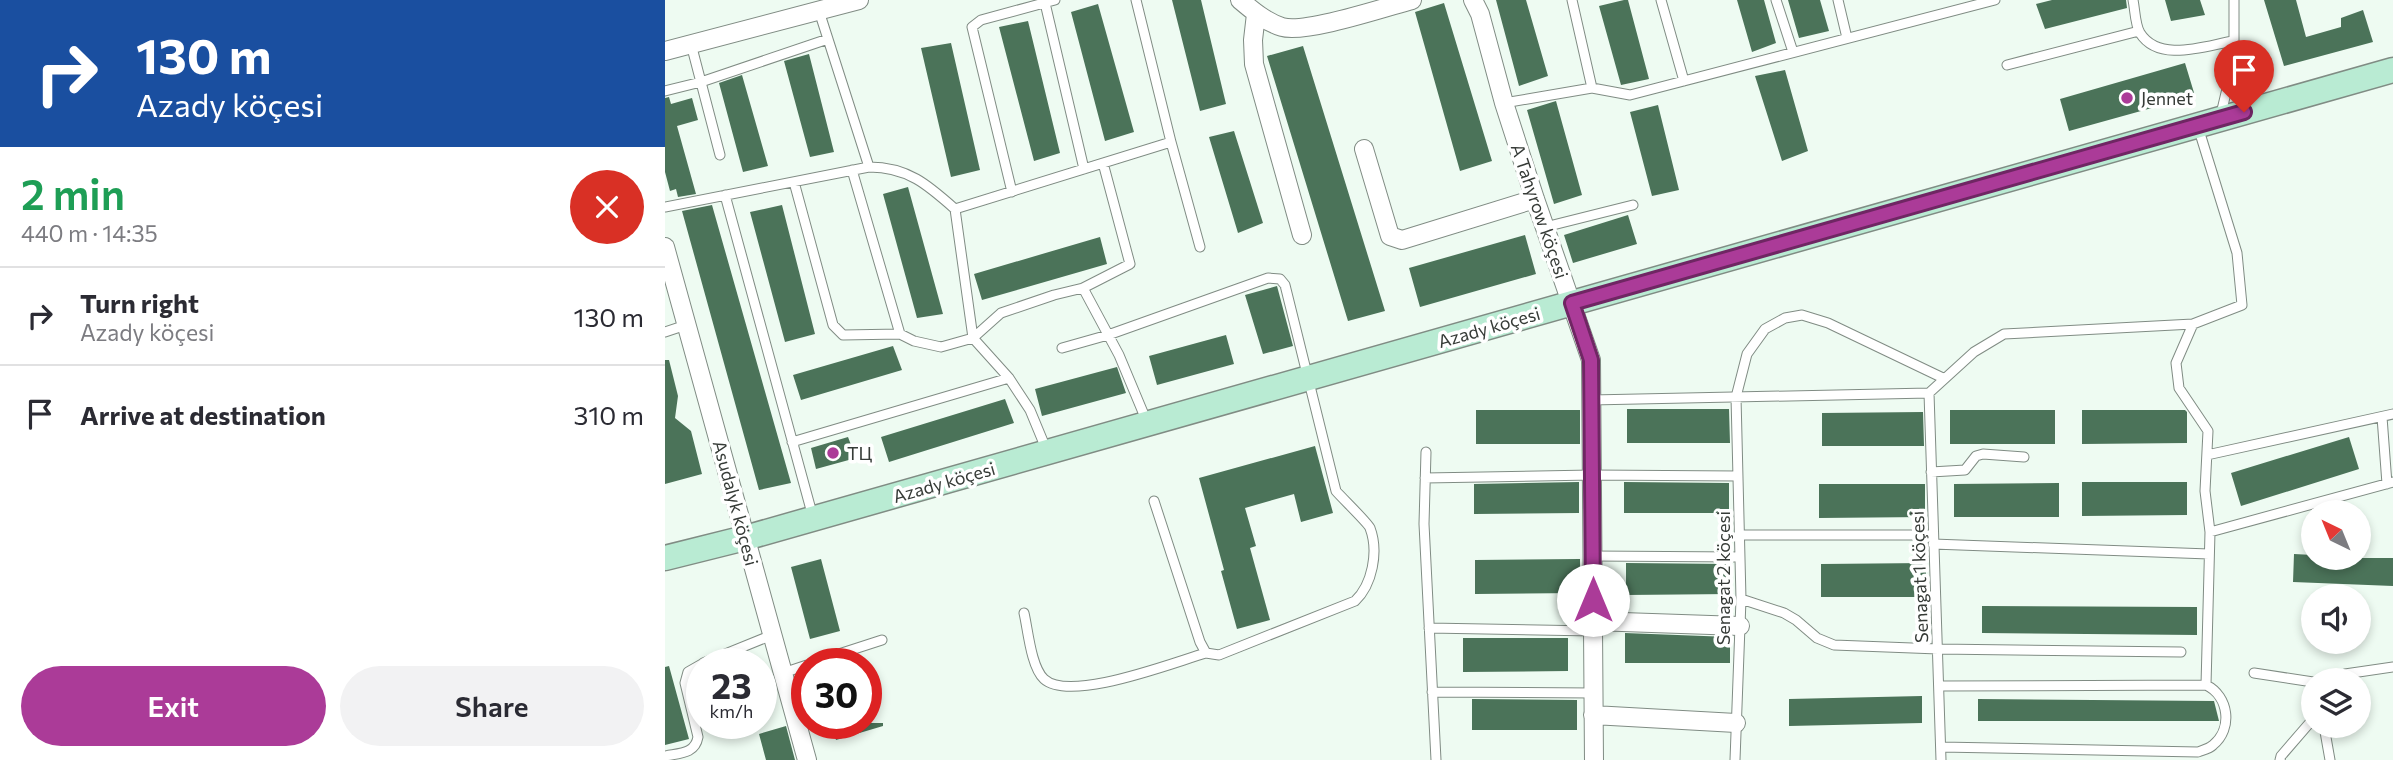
<!DOCTYPE html>
<meta charset="utf-8">
<style>
:root{--surface:#fff;--page:#f2f2f3;--text:#2b2b33;--muted:#7c7c81;--line:#e1e1e2;--accent:#ab3b98}
body{margin:0;font-family:Commissioner,sans-serif;background:var(--page);color:var(--text);height:100vh;display:flex;flex-direction:column;font-size:26px;white-space:nowrap}
*{box-sizing:border-box;margin:0}
p{font-size:23px;color:var(--muted)}
.icon{flex:none;width:38px;height:38px;fill:none;stroke:currentColor;stroke-width:2;stroke-linecap:round;stroke-linejoin:round}
.map{position:relative;flex:1;overflow:hidden}
.details{display:flex;flex-direction:column;background:var(--surface);width:665px}
.details>*{flex:none}
.guide{background:#1a4fa0;color:#fff;overflow:hidden}
.needle{width:46px;rotate:317deg}
.controls{position:absolute;left:1636px;top:500px;display:grid;gap:14px}
.controls a{display:grid;place-items:center;width:70px;height:70px;border-radius:50%;background:var(--surface);box-shadow:0 4px 10px #0003;font-size:35px}
.speed{position:absolute;left:21px;top:648px;display:flex;gap:14px;font-size:35px;font-weight:700;text-align:center}
.speed>*{display:grid;place-content:center;width:91px;height:91px;border-radius:50%;background:var(--surface);box-shadow:0 4px 10px #0003;line-height:1}
.speed small{font-size:18px;font-weight:400}
.speed .limit{border:10px solid #d22;background:#fff;color:#111}
.pin{position:absolute;display:grid;place-items:center;width:60px;height:60px;color:#fff;margin:-72px -30px;border-radius:50% 50% 50% 0;rotate:-45deg;box-shadow:0 0 7px #0007}
.pin .icon{rotate:45deg}
.me{position:absolute;width:77px;margin:-38px;rotate:0deg;stroke-linejoin:round;filter:drop-shadow(0 0 5px #0008)}
.turn{display:flex;align-items:center;gap:24px;height:147px;padding:0 21px;font-size:32px}
.turn .icon{width:91px;height:91px;stroke-width:2.5}
.turn b{display:block;font-size:49px;line-height:60px}
.round{display:grid;place-items:center;flex:none;width:74px;height:74px;border-radius:37px;background:var(--page)}
.overview{display:flex;align-items:center;justify-content:space-between;height:119px;padding:0 21px}
h1{font-size:42px;font-weight:600;line-height:52px;color:#1e9e55}
.button{display:flex;gap:14px;margin-top:auto;padding:14px 21px}
.button a{flex:1;height:80px;border-radius:42px;background:var(--accent);color:#fff;font-size:28px;font-weight:600;line-height:80px;text-align:center}
.button a+a{background:var(--page);color:var(--text)}
ul{padding:0;list-style:none}
li{display:flex;align-items:center;gap:21px;height:98px;padding:0 21px;border-top:2px solid var(--line)}
li div{flex:1}
li b{display:block;font-size:26px}
li em{font-style:normal}
main{display:flex;flex:1;min-height:0}
.map>svg:first-child{display:block}
.building{fill:#4b7359}
.lines{fill:none;stroke-linecap:round;stroke-linejoin:round}
.service-casing{stroke:#808c84;stroke-width:11}
.minor-casing{stroke:#808c84;stroke-width:20}
.secondary-casing{stroke:#808c84;stroke-width:27}
.service{stroke:#fff;stroke-width:9}
.minor{stroke:#fff;stroke-width:18}
.secondary{stroke:#b9ebd3;stroke-width:24}
.route-casing{stroke:#6f2663;stroke-width:18}
.route{stroke:#ab3b98;stroke-width:12}
.poi-dot{fill:#ab3b98;stroke:#fff;stroke-width:2.5}
.labels{text-anchor:middle;dominant-baseline:central;stroke-width:7;stroke-linejoin:round;paint-order:stroke}
.poi-label{font-size:18px;fill:#363b37;stroke:#fff;text-anchor:start}
.street-label{font-size:18px;fill:#363b37;stroke:#fff}
</style>
<main>
<section class="details">
<div class="guide">
<div class="turn"><svg class="icon" aria-label="right" viewBox="0 0 24 24"><path d="M7 20v-9h11M14 6l5 5-5 5"/></svg><div><b>130 m</b>Azady köçesi</div></div>
</div>
<div class="overview"><div><h1>2 min</h1><p>440 m · 14:35</p></div><a class="round" style="background:#d93025;color:#fff"><svg class="icon" aria-label="close" viewBox="0 0 24 24"><path d="M6 6l12 12M18 6L6 18"/></svg></a></div>
<ul>
<li><svg class="icon" aria-label="right" viewBox="0 0 24 24"><path d="M7 20v-9h11M14 6l5 5-5 5"/></svg><div><b>Turn right</b><p>Azady köçesi</p></div><em>130 m</em></li>
<li><svg class="icon" aria-label="arrive" viewBox="0 0 24 24"><path d="M6 21V4h12l-3 4 3 4H6"/></svg><div><b>Arrive at destination</b></div><em>310 m</em></li>
</ul>
<div class="button"><a>Exit</a><a>Share</a></div>
</section>
<div class="map">
<svg width="1728" height="760" viewBox="0 0 1728 760">
<rect width="100%" height="100%" fill="#eefbf2"/>
<path class="building" d="M507 0H536L561 104 535 111Z
M831 0H861L883 76 854 86Z
M959 0H963L984 79 956 85 934 6Z
M1072 0H1099L1111 43 1087 52Z
M1123 0H1155L1164 31 1134 38Z
M1387 0H1461L1462 8 1380 29 1371 4Z
M1500 0H1535L1540 15 1506 21Z
M1599 0H1631L1641 37 1676 27V18L1698 10 1708 42 1619 66Z
M779 3 827 161 795 171 750 12Z
M433 4 469 132 440 141 406 12Z
M363 21 395 153 369 161 334 27Z
M286 43 315 170 286 177 256 48Z
M638 46 720 311 683 321 602 56Z
M144 54 169 152 145 157 119 61Z
M1520 63 1530 96 1404 131 1395 99Z
M1120 70 1143 151 1117 161 1090 76Z
M77 75 103 166 78 172 54 83Z
M4 97 6 104 27 98 33 120 12 126 31 194 13 197 11 189 5 191 0 172V98Z
M891 101 917 195 889 204 862 110Z
M993 105 1014 190 987 196 965 112Z
M569 131 598 223 573 233 544 137Z
M243 187 278 314 252 318 218 194Z
M47 205 126 483 94 490 17 211Z
M117 205 150 334 120 342 85 212Z
M963 215 972 244 908 263 899 235Z
M860 235 871 274 755 307 744 268Z
M435 237 442 264 317 300 309 274Z
M612 286 628 346 598 354 580 295Z
M561 335 569 364 492 385 484 356Z
M228 346 237 370 136 400 128 375Z
M0 360H4L13 396 10 418 26 431 37 474 0 484Z
M452 367 461 393 377 416 370 389Z
M340 399 349 423 224 462 216 437Z
M962 409H1064L1065 443H962Z
M811 410H915V444H811Z
M1285 410H1390V444H1285Z
M1417 410H1520L1522 412V443L1417 444Z
M1258 412 1259 446H1157V413Z
M183 437 191 458 151 469 146 448Z
M1684 437 1694 469 1576 506 1566 473Z
M650 446 668 513 636 522 629 494 580 508 591 546 585 548 605 620 572 629 556 571 559 570 534 478Z
M914 482V513L809 514V484Z
M959 482 1064 483V513H959Z
M1417 482H1522V515L1417 516Z
M1394 483V517H1289V484Z
M1154 484H1260V517L1154 518Z
M1629 554 1648 555V558H1728V586L1628 582Z
M156 559 175 631 145 639 126 567Z
M915 559V593L810 594V560Z
M961 563 1066 564V594L961 595Z
M1261 563V597H1156V564Z
M1317 606 1532 607V635L1317 633Z
M960 633 1065 637V663H960Z
M798 638H903V671L798 672Z
M4 666 24 739 0 745V667Z
M1257 696V723L1124 726V699Z
M807 699 912 700V730H807Z
M1313 699 1549 701 1554 721H1313Z
M166 723H218V726L171 740Z
M121 726 130 760H101L94 734Z"/>
<g class="lines">
<defs>
<path id="service" d="M907 0 927 88
M996 0 1019 81
M1111 0 1128 52
M1173 0 1182 38
M1468 0C1470 9 1470 25 1475 33 1494 63 1539 46 1568 41
M380 3 419 169
M154 11 204 167C243 167 263 185 290 209L506 142 471 0
M26 44 55 155
M1342 65 1474 31
M0 91 36 82 163 39
M839 103 927 88 965 95 1330 0
M1556 114 1569 59V0
M1533 127 1572 253 1577 305 1528 324 1511 363 1514 388 1543 431 1540 491 1545 532 1541 685
M506 142 535 247
M187 170 235 334
M129 182 168 325 178 335 235 334 249 341 276 347 308 338 344 378 365 410 382 451
M347 192 307 27 316 20 390 0
M60 195 148 517
M0 207 204 167
M290 209 308 338
M880 227 968 205
M418 288 465 264 438 163
M0 332 21 325
M308 338 336 313 389 295 418 288 454 355 482 422
M397 348 443 335 603 278 615 279 620 285 671 491C677 498 703 523 705 528 714 552 707 585 690 601L554 655 541 653 535 642 489 501
M1264 393 1276 760
M926 400 1264 393 1309 352 1339 334 1528 324
M1717 417 1722 484
M127 442 344 378
M761 452 759 524 771 760
M1542 455 1728 414
M1266 472 1300 470 1311 456 1318 454 1359 457
M760 478 927 475 1073 476
M1545 532 1728 482
M1075 535H1267
M1268 544 1544 554
M927 556 1075 557
M1076 599 1119 613 1131 620 1152 638 1169 645 1273 649 1516 652
M359 613C363 630 366 667 379 679 405 703 509 662 541 653
M764 628 928 631
M38 663 107 635
M146 663 217 640
M118 673 142 665
M1589 673 1648 682
M1676 681 1680 674 1728 667
M1274 686 1541 685C1564 696 1568 729 1548 745 1544 749 1538 750 1533 752L1276 747
M767 692 928 693
M1659 726 1665 760
M0 756C15 753 30 754 33 737L20 683 23 672 37 664
M1070 760 1076 599 1071 397 1082 354 1100 329 1120 318 1137 315 1163 323 1278 378
M1615 760 1616 756 1648 719"/>
<path id="minor" d="M575 0C588 11 601 22 617 27 640 34 721 7 747 0
M808 0 815 14 839 103 870 199 926 360 929 760
M591 14 588 40 589 64 637 235
M0 51 194 0
M699 149 725 236 737 240 870 199
M0 247 142 760
M928 621 1075 626
M928 715 1071 723"/>
<path id="secondary" d="M0 558 80 538 1728 70"/>
</defs>
<use href="#service" class="service-casing"/>
<use href="#minor" class="minor-casing"/>
<use href="#secondary" class="secondary-casing"/>
<use href="#service" class="service"/>
<use href="#minor" class="minor"/>
<use href="#secondary" class="secondary"/>
</g>
<g class="lines">
<defs>
<path id="route" d="M928 600 926 360 907 303 1579 112"/>
</defs>
<use href="#route" class="route-casing"/>
<use href="#route" class="route"/>
</g>
<g class="poi-dot">
<circle cx="1462" cy="98" r="7"/>
<circle cx="168" cy="453" r="7"/>
</g>
<g class="labels">
<g class="poi-label">
<text x="1476" y="98">Jennet</text>
<text x="182" y="453">ТЦ</text>
</g>
<g class="street-label">
<text transform="translate(875 211) rotate(71)">A Tahyrow köçesi</text>
<text transform="translate(824 327) rotate(-16)">Azady köçesi</text>
<text transform="translate(279 482) rotate(-16)">Azady köçesi</text>
<text transform="translate(71 503) rotate(75)">Asudalyk köçesi</text>
<text transform="translate(1254 577) rotate(-92)">Senagat 1 köçesi</text>
<text transform="translate(1058 578) rotate(-90)">Senagat 2 köçesi</text>
</g>
</g>
</svg>
<div class="controls">
<a><svg class="needle" viewBox="-14 -14 28 28"><path d="M0-13l5 13h-10z" fill="#e53935"/><path d="M0 13l5-13h-10z" fill="#7c7c81"/></svg></a>
<a><svg class="icon" aria-label="sound" viewBox="0 0 24 24"><path d="M4 9h4l5-4v14l-5-4H4zM17 9q2 3 0 6"/></svg></a>
<a><svg class="icon" aria-label="layers" viewBox="0 0 24 24"><path d="M12 4l9 5-9 5-9-5zM3 14l9 5 9-5"/></svg></a>
</div>
<div class="speed"><div>23<small>km/h</small></div><div class="limit">30</div></div>
<div class="pin" style="left:1579px;top:112px;background:#d93025"><svg class="icon" aria-label="arrive" viewBox="0 0 24 24"><path d="M6 21V4h12l-3 4 3 4H6"/></svg></div>
<svg class="me" style="left:928px;top:600px" viewBox="-20 -20 40 40"><circle r="19" fill="#fff"/><path d="M0-13L10 11 0 6-10 11z" fill="#ab3b98"/></svg>
</div>
</main>
